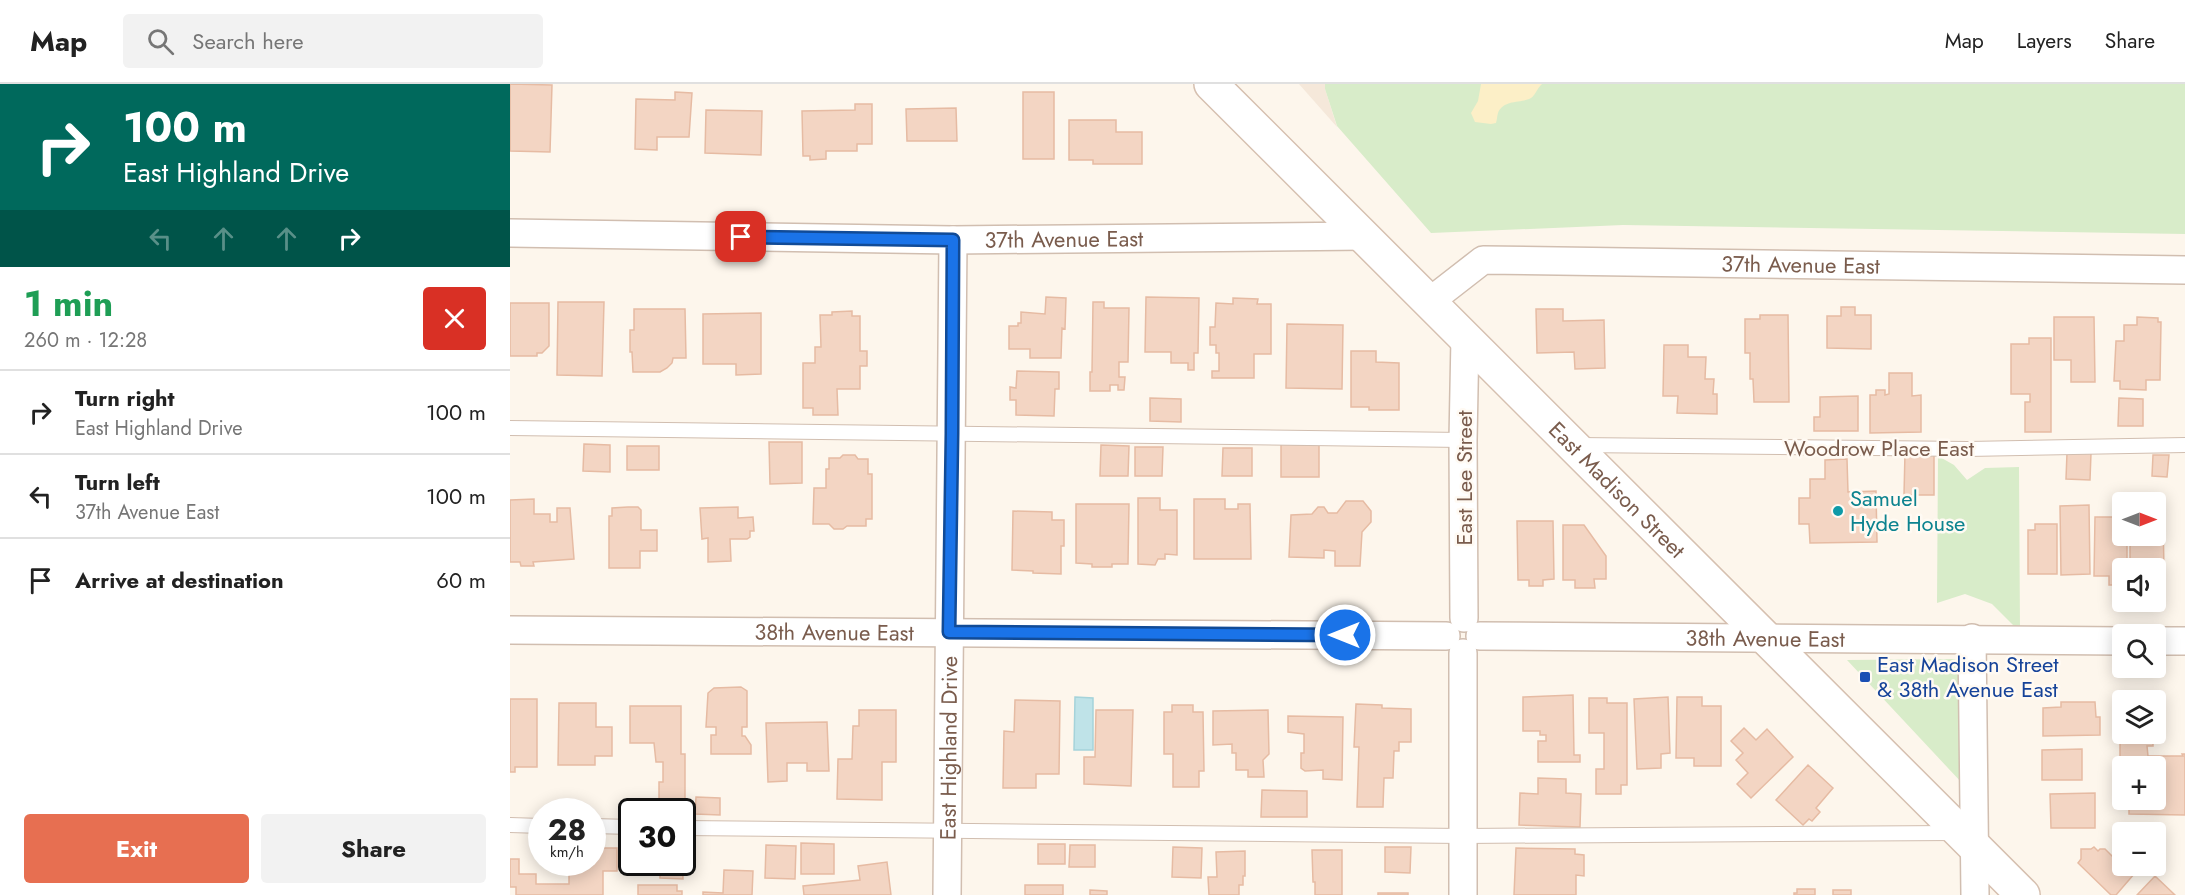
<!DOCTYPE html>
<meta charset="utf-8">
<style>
:root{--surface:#fff;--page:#f2f2f2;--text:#222;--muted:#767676;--line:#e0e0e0;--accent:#e76f51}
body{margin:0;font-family:Jost,sans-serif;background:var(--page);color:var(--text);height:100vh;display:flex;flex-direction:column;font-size:22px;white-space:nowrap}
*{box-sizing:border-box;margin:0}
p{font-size:20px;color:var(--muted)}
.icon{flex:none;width:33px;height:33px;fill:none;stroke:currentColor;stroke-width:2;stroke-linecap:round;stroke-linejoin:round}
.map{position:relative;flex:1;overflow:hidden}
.side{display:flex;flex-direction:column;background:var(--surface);width:510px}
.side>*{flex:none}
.banner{background:#00695c;color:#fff;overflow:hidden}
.needle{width:39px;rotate:90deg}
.tools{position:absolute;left:1602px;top:408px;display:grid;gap:12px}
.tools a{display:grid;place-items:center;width:54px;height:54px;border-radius:6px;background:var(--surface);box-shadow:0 3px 15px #0003;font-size:30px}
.speed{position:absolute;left:18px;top:714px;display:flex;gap:12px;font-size:30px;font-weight:700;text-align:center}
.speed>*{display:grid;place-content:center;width:78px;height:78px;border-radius:50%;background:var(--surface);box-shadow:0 3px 15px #0003;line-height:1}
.speed small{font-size:15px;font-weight:400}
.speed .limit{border:3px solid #111;border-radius:9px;background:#fff;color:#111}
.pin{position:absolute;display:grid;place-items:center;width:51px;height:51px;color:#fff;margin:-26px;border-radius:12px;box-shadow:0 3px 9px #0006}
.me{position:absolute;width:66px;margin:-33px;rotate:270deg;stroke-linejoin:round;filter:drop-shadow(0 0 4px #0008)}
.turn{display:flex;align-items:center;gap:21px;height:126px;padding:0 24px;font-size:27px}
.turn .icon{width:78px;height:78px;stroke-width:2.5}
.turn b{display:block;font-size:42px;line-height:51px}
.lanes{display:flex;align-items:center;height:57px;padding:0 24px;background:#0003;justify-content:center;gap:30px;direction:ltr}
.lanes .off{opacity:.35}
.round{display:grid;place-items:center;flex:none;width:63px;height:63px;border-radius:6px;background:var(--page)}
.summary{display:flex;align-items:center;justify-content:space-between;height:102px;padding:0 24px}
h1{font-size:36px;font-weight:700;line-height:45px;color:#1e9e55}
.cta{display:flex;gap:12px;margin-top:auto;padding:12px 24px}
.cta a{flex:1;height:69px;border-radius:6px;background:var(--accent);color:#fff;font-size:24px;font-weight:700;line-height:69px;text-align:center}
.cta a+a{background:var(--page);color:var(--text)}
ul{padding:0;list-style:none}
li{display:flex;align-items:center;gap:18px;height:84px;padding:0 24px;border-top:2px solid var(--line)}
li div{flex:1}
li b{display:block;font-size:22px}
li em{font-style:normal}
header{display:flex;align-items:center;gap:36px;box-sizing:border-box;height:84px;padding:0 30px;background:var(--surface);border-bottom:2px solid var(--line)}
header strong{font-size:28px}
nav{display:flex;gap:33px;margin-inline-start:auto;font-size:21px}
.search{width:420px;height:54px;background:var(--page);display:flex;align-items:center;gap:15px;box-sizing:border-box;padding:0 21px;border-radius:6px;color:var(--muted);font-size:22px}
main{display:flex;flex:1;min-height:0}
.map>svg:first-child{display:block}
.residential{fill:#f5e8da}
.green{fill:#d8ecc9}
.sand{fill:#fcefc7}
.water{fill:#bfe3e8;stroke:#a5d3da;stroke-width:1.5}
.building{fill:#f3d5c3;stroke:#e6bba3;stroke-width:1.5}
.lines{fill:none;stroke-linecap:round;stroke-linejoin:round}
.service-casing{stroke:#d1beb0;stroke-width:16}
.minor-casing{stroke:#d1beb0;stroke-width:30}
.secondary-casing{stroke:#d6c0b0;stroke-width:36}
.service{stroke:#fff;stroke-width:14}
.minor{stroke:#fff;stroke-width:27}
.secondary{stroke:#fff;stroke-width:33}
.route-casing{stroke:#114b97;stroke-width:15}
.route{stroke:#1a73e8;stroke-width:10}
.culture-dot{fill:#0f9aa8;stroke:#fffaf3;stroke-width:2}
.transit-dot{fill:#1a4fb4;stroke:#fffaf3;stroke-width:2}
.labels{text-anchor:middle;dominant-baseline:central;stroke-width:5;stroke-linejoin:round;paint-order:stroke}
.street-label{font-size:22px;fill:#7a5c4d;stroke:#fffaf3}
.culture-label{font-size:22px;fill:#0d838f;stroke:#fffaf3;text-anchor:start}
.transit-label{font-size:22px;fill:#164399;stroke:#fffaf3;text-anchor:start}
</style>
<header>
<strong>Map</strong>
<div class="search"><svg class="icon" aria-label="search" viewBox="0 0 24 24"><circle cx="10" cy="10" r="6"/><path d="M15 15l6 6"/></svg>Search here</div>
<nav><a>Map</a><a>Layers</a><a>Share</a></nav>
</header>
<main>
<section class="side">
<div class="banner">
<div class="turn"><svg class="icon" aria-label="right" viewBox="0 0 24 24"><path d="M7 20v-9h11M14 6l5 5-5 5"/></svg><div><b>100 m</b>East Highland Drive</div></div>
<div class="lanes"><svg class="icon off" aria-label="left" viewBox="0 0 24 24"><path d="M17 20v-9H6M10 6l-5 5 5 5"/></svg><svg class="icon off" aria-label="ahead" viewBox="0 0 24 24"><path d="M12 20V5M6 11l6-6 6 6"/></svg><svg class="icon off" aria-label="ahead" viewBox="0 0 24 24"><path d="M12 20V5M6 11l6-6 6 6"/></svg><svg class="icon" aria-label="right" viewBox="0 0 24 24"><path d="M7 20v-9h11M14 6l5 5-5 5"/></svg></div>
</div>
<div class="summary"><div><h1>1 min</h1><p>260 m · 12:28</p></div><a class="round" style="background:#d93025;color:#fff"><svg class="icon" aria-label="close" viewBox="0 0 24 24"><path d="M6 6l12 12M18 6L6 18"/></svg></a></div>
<ul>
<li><svg class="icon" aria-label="right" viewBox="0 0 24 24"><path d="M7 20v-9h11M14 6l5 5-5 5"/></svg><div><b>Turn right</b><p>East Highland Drive</p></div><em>100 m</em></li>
<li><svg class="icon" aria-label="left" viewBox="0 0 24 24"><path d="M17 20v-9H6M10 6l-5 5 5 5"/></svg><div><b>Turn left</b><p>37th Avenue East</p></div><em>100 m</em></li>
<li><svg class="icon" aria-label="arrive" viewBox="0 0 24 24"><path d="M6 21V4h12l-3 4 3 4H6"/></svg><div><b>Arrive at destination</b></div><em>60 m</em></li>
</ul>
<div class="cta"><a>Exit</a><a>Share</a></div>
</section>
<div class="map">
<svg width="1675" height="811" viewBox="0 0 1675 811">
<rect width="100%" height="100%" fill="#fdf6ec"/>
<path class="residential" d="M789 0H815V5L827 43Z"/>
<path class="green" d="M815 0H1675V150L1113 141 921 149 827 42 815 5Z
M1428 372 1444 381 1457 396 1475 384 1509 383 1510 548 1482 520 1455 510 1427 519Z
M1451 575 1452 699 1337 576Z"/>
<path class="sand" d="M971 0H1032C1027 4 1025 13 1019 15 1009 19 993 16 988 29 987 32 987 36 986 39L981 40 965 38 961 29 968 17Z"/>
<path class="water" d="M565 613 583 614V666H564Z"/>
<path class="building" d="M0 0 42 1 40 68 0 67Z
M165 8 182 9 179 53H147V66L125 65 126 15 165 16Z
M513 8H544V75H513Z
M345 20H362V60H347V67H316V75L300 76V72H293L292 27 345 26Z
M446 24 447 57H397L396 25Z
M196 26 252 27 251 71 195 69Z
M559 36H606V48H632V80H583V76H559Z
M536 213 556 214 555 245 552 244 551 274H520V265H499V242H508V239H511V228L535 230Z
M636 213 689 214 688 269H684V286H678V279H661V268H635Z
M723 214 748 215 747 220H761V270H744V294H702V287H709V269H706V261H700V243H705L706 219 723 220Z
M48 218H94L92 292 47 291Z
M583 218H594V224H619L618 278H609V293H615L614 306H608V301H600V307H580V288H582Z
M0 219H39V262L32 269H27V272H0Z
M1331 223H1345V231H1361V265L1317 264V232H1331Z
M124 225H175L176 274H163L162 279 157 284 150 288H123L122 268H120V246H124Z
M1026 225H1053V237L1094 236 1095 284 1065 285 1064 268 1027 269Z
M342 227V232H350V267H357V282H350V305H327L328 331H303V324H293V279H305V263H311L310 231H322V228Z
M251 229V290L226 291V280H193V230Z
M1250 231H1278L1279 318H1244L1243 295H1240V269H1235V235H1250Z
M1544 233H1584L1585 298H1561V276H1544Z
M1627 233 1648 234V238H1651L1650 296H1636V306L1610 305V297H1604L1606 257H1614V241H1627Z
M777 240 833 241 832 305 776 304Z
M1519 254H1541V348H1515V318H1520V310H1501V260H1519Z
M1154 261H1178V273H1196L1195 295H1204L1203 310H1207V330L1167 329 1168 312H1153Z
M841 267H866V278L889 279V326H859V323H841Z
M507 287 549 288V305H545L544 332 506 331V316H500V303L506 304Z
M1379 289H1402V312L1411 311V348L1360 349V311H1366V306H1375V311L1379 310Z
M1348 312V347H1304V333H1310V313Z
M640 314 671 315V338L640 337Z
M1609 314 1633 315V342H1608Z
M259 358H292V399L260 400Z
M74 360 100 361V388L73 387Z
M771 360 809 361V393H771Z
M591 361 619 362 618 392H590Z
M117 362H149V386H117Z
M625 363H653L652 392H625Z
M713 364H742V392H712Z
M1395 369H1424V411H1394Z
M1557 369H1581L1580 396 1556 395Z
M333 371H345L348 375H358V390H362V435H356V442H337L333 445H324L319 440H303L304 404H316V385H319V374H330Z
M1643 371H1659L1657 393 1642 392Z
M1337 375 1338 408 1366 407 1367 458 1300 459 1299 440H1289V414H1300V395H1315V376Z
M628 414H650V426H667V471L655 470V475H648L645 481 628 480Z
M24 415V430H40V438H47V424H60L64 475 23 478 24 482H11L10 478H0V416Z
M684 415H715V425H728V420H740L741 475H684Z
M836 417H853L861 427V438L852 448 850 482H825V467L814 466V474L779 473 781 431 802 430 808 423H814L818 429H827Z
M566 420H619L618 480H602V483H582V480L566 479Z
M1579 421 1580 490 1551 491 1550 422Z
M118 423H128L131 426V446H147V467H130V484H99V432H102V424Z
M228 423V434L243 433 244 447H240V453L237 455H220L221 477 198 478V454L192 455 190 424Z
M503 427 542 428V436H554V462H551V490L523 489V487L502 486Z
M1653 432 1654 487H1646V484H1634L1633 479 1620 480V452H1646V433Z
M1585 433H1612V452H1617V484H1612V501H1599V492H1584Z
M1007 437H1043L1044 495 1033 496V502H1019V496H1008Z
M1525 440H1547V490H1518V446H1525Z
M1053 441H1074L1096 472V495H1084L1085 504H1065V496H1053Z
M231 603 237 607V643H232V652H235L241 661V670H201V651H206V643H196L198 609 204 604Z
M1063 611 1064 671H1070V678H1028V657H1036V651H1030V647H1013V613Z
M1158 613 1160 669 1151 670V684L1127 685 1124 615Z
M1167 613H1192V622H1211V682H1184V674H1166Z
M1079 614H1097V619H1117V701H1111V710H1086V685H1094V649H1079Z
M0 615H27V683H5V688H0Z
M505 616 550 617 549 690H526V704H493L494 647 504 648Z
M1551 618H1585L1586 633H1590V651L1533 652V624L1551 623Z
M49 619H86V643H102V672H85V681H48Z
M846 620 872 621V624L901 625V658H889V667H884L883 694H874L873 723H847L849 663H844Z
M662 621H683V628H693L694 687H689V703H663V670H654V628H662Z
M120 622H171V670H175V722H149V698H153V678H146L144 659H120Z
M349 626H386V678H372V716L327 715 328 675H342L343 642H349Z
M586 626H623L621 702 574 700V673H585Z
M758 626 759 670 753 676 754 693H738V686H726V669H722V660L703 661V627Z
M1610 630H1612V650H1643V662H1637L1638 672H1673L1672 670H1675V731L1619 730V716H1646V682H1612L1610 684Z
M778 632 833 633 832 696 813 695V686L795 687 791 684V669H794V650L778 648Z
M317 638 319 687H297V679H277V697L258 698 256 639Z
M1234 644 1246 656 1257 645 1283 673 1241 714 1227 700 1238 689 1226 676 1233 669 1221 657Z
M1572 665V696H1532V666Z
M1298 681 1323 704 1306 724 1310 728 1302 737 1299 735 1293 741 1266 716Z
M1028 694 1056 695V709L1071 710 1070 743 1009 741 1010 709 1028 710Z
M752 706 797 707V733H751Z
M1585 709V744H1541L1540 710Z
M186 713 210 714V731L185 730Z
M291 759 324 760V790H291Z
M528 760H555V780H528Z
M256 761 286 762 285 795 255 794Z
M560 761H585V783H559Z
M172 763 173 795 150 794V778H172Z
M663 763 692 764 691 794 662 793Z
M875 763H901L900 789 875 788Z
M1584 763 1588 767 1590 765H1595L1603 773V764H1612V782H1631L1606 811H1601L1568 779 1571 775V765H1581Z
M82 764H107V787H93V811H6V803H0V775H9V790H26V800H59V782H74V778H82Z
M1006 764 1065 765V770L1074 771V792L1066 791V811H1004Z
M802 766H832V811H805V798H803Z
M735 767V792H733V801H729V811H699L698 793H707L706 768Z
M377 778 381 811H294L293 802 350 796 348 782Z
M214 786 243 787 242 811H193V808L213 809Z
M1645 792 1665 811H1627Z
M128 801H167V807H172V811H128Z
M515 801H553V811H515Z
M1287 805H1305V811H1284V809H1287Z
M580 806 597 807V811H580Z
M1323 806H1341V811H1323Z
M868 809H898V811H868Z"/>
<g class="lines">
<defs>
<path id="service" d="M0 344 953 356
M1067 361 1458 365 1675 361
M0 741 32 742
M82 742 122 743
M172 744 953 752 1445 749"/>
<g id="minor">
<path id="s1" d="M0 149 443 156 855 152"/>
<path id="s2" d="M919 218 973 176 1675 186"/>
<path d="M954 534 953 356 955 254"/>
<path id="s3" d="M0 546 936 552"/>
<path id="s4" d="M970 552 1612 557"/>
<path d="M1462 554 1465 811"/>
<path d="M1646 557H1675"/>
<path id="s5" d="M437 811 443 156"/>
<path d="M953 811V569"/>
</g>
<g id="secondary">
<path id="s6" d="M701 0 1513 811"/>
</g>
</defs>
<use href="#service" class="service-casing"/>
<use href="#minor" class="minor-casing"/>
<use href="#secondary" class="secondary-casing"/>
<use href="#service" class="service"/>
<use href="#minor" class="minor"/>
<use href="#secondary" class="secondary"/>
</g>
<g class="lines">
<defs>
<path id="route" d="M231 153 443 156 442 349 439 548 835 551"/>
</defs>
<use href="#route" class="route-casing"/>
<use href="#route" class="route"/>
</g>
<circle class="culture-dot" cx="1328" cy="427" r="6"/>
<rect class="transit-dot" x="1349" y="587" width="12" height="12" rx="3"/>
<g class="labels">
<g class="street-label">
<text stroke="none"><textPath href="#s1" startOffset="554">37th Avenue East</textPath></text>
<text stroke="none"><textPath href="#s2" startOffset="386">37th Avenue East</textPath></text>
<text x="1369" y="364">Woodrow Place East</text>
<text transform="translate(954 394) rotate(-90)">East Lee Street</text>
<text stroke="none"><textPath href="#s6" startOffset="574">East Madison Street</textPath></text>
<text stroke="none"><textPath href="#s3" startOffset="324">38th Avenue East</textPath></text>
<text stroke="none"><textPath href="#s4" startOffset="285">38th Avenue East</textPath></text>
<text stroke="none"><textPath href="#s5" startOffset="147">East Highland Drive</textPath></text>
</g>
<g class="culture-label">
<text x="1340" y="414">Samuel<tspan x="1340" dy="25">Hyde House</tspan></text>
</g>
<g class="transit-label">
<text x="1367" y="580">East Madison Street<tspan x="1367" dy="25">&amp; 38th Avenue East</tspan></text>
</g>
</g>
</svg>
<div class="tools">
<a><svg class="needle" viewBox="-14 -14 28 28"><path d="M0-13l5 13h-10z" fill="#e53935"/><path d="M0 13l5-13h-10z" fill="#767676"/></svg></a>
<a><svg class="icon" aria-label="sound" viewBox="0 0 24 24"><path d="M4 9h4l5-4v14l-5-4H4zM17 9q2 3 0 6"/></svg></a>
<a><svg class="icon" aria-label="search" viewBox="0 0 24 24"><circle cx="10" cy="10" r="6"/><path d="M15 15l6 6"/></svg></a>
<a><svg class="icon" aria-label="layers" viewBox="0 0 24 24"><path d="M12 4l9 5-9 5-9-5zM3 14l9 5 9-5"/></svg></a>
<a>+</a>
<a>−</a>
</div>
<div class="speed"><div>28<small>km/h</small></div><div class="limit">30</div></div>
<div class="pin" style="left:231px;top:153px;background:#d93025"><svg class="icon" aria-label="arrive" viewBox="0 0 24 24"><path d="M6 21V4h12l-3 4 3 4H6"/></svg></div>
<svg class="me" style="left:835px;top:551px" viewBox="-20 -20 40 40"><circle r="17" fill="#1a73e8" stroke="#fff" stroke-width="3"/><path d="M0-11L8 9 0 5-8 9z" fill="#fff"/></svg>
</div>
</main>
